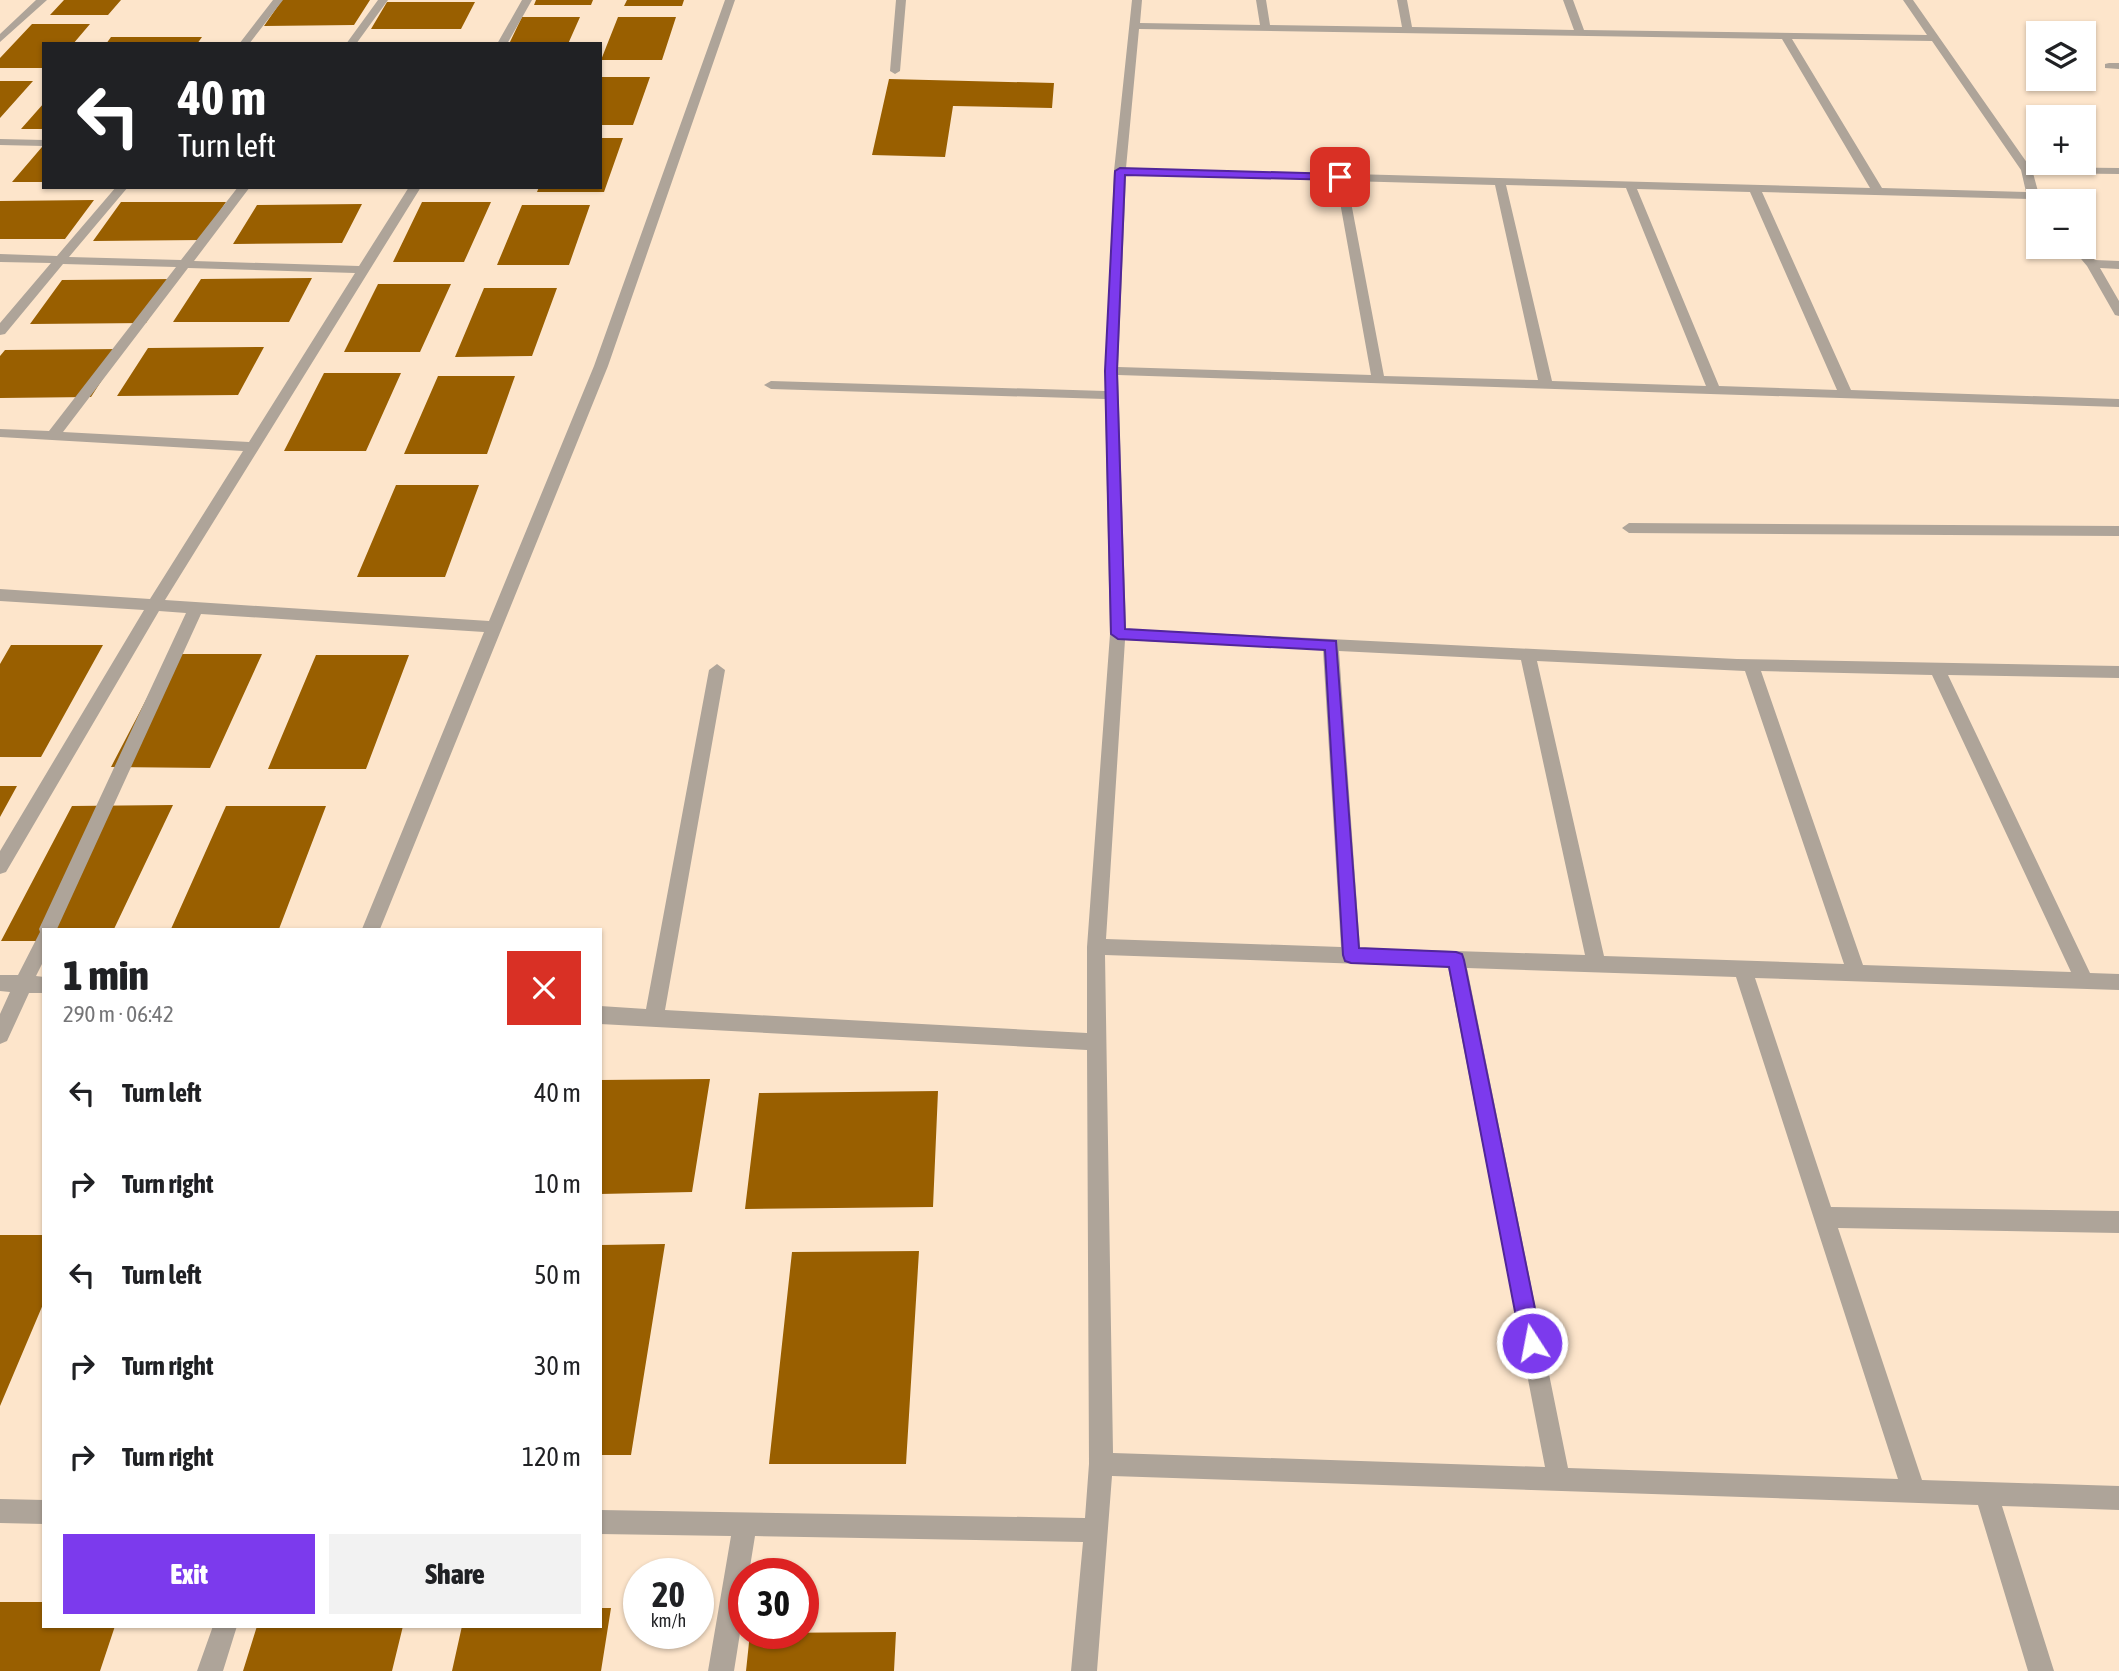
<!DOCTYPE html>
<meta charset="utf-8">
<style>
:root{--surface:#fff;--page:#f2f2f2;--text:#202124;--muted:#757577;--accent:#7c3aed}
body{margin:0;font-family:"Asap Condensed",sans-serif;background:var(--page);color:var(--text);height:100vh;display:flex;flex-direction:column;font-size:26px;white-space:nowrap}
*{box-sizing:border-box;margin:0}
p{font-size:23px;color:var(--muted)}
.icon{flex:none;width:38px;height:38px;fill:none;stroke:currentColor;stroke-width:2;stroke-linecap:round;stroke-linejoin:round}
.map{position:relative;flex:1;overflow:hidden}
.sheet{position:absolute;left:42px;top:928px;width:560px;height:700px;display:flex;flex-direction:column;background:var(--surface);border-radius:0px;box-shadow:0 2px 5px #0004}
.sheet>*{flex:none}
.hud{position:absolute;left:42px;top:42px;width:560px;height:147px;border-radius:0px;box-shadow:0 2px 5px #0004;background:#202124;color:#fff;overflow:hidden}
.tools{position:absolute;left:2026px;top:21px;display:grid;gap:14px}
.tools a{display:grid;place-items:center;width:70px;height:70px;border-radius:0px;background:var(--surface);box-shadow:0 2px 5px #0004;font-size:35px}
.speed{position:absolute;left:623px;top:1558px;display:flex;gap:14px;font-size:35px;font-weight:700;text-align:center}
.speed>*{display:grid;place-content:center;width:91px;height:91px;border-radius:50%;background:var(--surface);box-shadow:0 2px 5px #0004;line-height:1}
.speed small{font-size:18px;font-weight:400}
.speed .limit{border:10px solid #d22;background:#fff;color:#111}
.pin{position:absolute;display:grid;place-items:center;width:60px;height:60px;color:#fff;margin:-30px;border-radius:14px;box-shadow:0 4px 10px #0006}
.me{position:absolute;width:77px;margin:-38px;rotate:349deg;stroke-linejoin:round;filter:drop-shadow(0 0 5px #0008)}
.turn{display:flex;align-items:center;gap:24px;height:147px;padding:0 21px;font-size:32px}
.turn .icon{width:91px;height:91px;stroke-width:2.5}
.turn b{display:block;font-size:49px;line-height:60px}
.round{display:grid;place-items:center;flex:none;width:74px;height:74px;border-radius:0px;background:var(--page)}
.overview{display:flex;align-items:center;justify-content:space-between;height:119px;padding:0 21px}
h1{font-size:42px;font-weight:800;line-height:52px}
.button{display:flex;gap:14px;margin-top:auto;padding:14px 21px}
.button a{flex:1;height:80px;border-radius:0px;background:var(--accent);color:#fff;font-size:28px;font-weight:800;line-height:80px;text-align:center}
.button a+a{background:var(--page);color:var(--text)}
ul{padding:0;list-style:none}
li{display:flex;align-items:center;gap:21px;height:91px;padding:0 21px}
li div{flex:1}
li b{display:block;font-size:26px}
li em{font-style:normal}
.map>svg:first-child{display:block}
.building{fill:#995f00}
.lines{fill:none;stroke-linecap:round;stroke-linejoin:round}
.minor{fill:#aea499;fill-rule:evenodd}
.route{fill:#7c3aed;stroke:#51269a;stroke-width:2}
</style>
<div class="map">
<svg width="2119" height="1671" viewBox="0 0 2119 1671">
<rect width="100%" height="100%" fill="#fde5cb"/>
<path class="building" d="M64 0H121L108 15H50Z
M282 0H370L354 25 264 26Z
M536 0H593L591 5H534Z
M627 0H684L682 6H624Z
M387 2H475L461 29H371Z
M522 17H580L568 44H509Z
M618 17H676L662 60H601Z
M32 24H90L73 44H44V68H0V58Z
M111 37H202L197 44H106Z
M600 77H650L633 125H600Z
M889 79 1054 83 1052 108 953 106 945 157 872 155Z
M0 81H33L0 118Z
M44 103V129H21Z
M600 138H623L604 192H537L539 187H600Z
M42 147H44V182H12Z
M94 200 65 239H0V201Z
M121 202H226L201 240 93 241Z
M422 202H491L464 262H393Z
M362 204 342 243 233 244 257 205Z
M522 205H590L569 265H497Z
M312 278 289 322H173L201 279Z
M173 279 146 323 30 324 62 280Z
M378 284H451L420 352H344Z
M484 288H557L532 356 455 357Z
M264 347 238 395 117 396 148 348Z
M122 349 91 397 0 398V356L5 350Z
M324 373H401L366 451H284Z
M438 376H515L487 454H404Z
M396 485H479L445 577H357Z
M11 645H103L41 757H0V664Z
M170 654H262L210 768 111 767Z
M316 655H409L366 769H268Z
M0 786H17L0 817Z
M173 805 114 929H44V941H1L72 806Z
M226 806H326L279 929H171Z
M710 1079 692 1192 600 1194V1080Z
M938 1091 933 1207 745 1209 759 1093Z
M0 1235H44V1302L0 1406Z
M665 1244 631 1455H600V1245Z
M919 1251 906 1464H769L792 1252Z
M0 1602H44V1626H115L100 1671H0Z
M600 1608H611L601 1671H452L462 1626H600Z
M257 1626H403L392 1671H243Z
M896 1632 894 1671H746L750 1633Z"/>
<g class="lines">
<path class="minor" d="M36 0H47L0 42V34Z
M273 0H283L249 44H239Z
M378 0H388L356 44H346Z
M522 0H532L507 44H497Z
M725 0H735L608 366 380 929H362L484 632 201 614 57 929H44V960L36 976 44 977V993H29L7 1041 0 1044V1014L10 992 0 991V975H18L40 932 39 929 186 613 159 611 6 872 0 874V851L144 610 0 601V589L150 599 243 451 0 437V429L49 431 176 267 63 264 5 334 0 335V323L51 263 0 262V254L57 256 116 187H128L69 257 181 260 238 187H250L194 261 359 266 409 187H421L165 600 489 621 594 366ZM188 268 355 273 249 442 63 432Z
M896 0H906L900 71 895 74 890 71Z
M1132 0H1142L1140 23 1260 25 1256 0H1266L1270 25 1402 27 1397 0H1407L1412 27 1574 30 1563 0H1573L1584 30 1927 35 1903 0H1913L2030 167 2119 168V174L2033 173 2039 195 2044 201H2039V206L2030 199 1762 192 1851 390 2119 399V407L1118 375 1126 629 1737 659 2119 666V678L1948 675 2090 973 2119 974V990L1755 978 1831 1207 2119 1211V1233L1838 1228 1922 1480 2119 1486V1510L2002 1506 2054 1671H2028L1978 1505 1112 1476 1097 1671H1071L1083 1542 755 1536 749 1573H744V1608L734 1671H708L731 1536 600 1534V1510L1085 1518 1089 1464 1087 1050 600 1024V1006L646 1009 709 670 717 664 725 670 665 1010 1087 1033V947L1110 634 1105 399 771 389 764 385 771 381 1105 391 1114 171ZM1139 29 1782 39 1870 188 1126 168ZM1792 39 1932 41 2021 170 2026 192 1882 188ZM1126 175 1336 180 1371 375 1118 367ZM1347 181 1495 185 1538 380 1384 376ZM1506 185 1626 188 1706 386 1552 381ZM1637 189 1750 192 1837 390 1719 386ZM1125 640 1323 650 1341 947 1106 939ZM1339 651 1521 660 1585 955 1360 948ZM1537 661 1745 671 1844 964 1604 956ZM1761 671 1932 675 2071 972 1863 965ZM1105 955 1448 967 1545 1467 1113 1453ZM1467 968 1736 977 1898 1479 1568 1468Z
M2109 63H2119V69L2105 68V64Z
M0 139 44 140V146L0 145Z
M2071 247H2083L2095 260 2119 261V269L2100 268 2119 301V316L2115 315 2087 266Z
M1629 523 2119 526V536L1629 533 1622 528Z
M0 1499 44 1500V1524L0 1523Z
M213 1626H237L223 1671H197Z"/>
</g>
<path class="route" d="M1120 168 1340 174 1346 177 1340 180 1125 175 1117 371 1125 629 1336 641 1359 948 1456 952 1462 954 1464 960 1542 1343 1539 1350 1532 1353 1524 1350 1521 1343 1449 967 1351 963 1345 961 1343 955 1325 650 1118 639 1111 634 1105 371 1115 171Z"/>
</svg>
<div class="tools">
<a><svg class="icon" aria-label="layers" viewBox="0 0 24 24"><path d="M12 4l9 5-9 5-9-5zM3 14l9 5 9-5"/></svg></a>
<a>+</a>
<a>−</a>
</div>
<div class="speed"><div>20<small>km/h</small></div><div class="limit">30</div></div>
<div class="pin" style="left:1340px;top:177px;background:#d93025"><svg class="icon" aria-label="arrive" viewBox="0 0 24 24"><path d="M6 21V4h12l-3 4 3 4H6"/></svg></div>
<svg class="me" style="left:1532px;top:1343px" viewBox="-20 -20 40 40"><circle r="17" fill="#7c3aed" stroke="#fff" stroke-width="3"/><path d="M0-11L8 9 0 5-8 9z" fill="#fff"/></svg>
<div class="hud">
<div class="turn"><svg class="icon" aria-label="left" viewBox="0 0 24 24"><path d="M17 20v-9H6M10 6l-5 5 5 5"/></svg><div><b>40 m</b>Turn left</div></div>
</div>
<section class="sheet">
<div class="overview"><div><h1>1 min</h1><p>290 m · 06:42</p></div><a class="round" style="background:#d93025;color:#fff"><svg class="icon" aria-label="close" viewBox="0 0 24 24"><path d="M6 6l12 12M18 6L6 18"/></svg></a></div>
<ul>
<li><svg class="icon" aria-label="left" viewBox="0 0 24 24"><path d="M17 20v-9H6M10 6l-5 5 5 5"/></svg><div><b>Turn left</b></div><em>40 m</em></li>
<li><svg class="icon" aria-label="right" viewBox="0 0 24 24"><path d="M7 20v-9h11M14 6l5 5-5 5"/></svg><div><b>Turn right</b></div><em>10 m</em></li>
<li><svg class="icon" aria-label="left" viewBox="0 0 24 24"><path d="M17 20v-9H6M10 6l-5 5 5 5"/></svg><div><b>Turn left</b></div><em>50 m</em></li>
<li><svg class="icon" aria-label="right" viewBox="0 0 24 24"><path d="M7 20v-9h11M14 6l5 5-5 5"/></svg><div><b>Turn right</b></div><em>30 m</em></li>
<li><svg class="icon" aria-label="right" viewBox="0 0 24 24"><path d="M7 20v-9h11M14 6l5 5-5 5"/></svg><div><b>Turn right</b></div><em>120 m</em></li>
</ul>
<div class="button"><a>Exit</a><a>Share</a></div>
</section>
</div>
